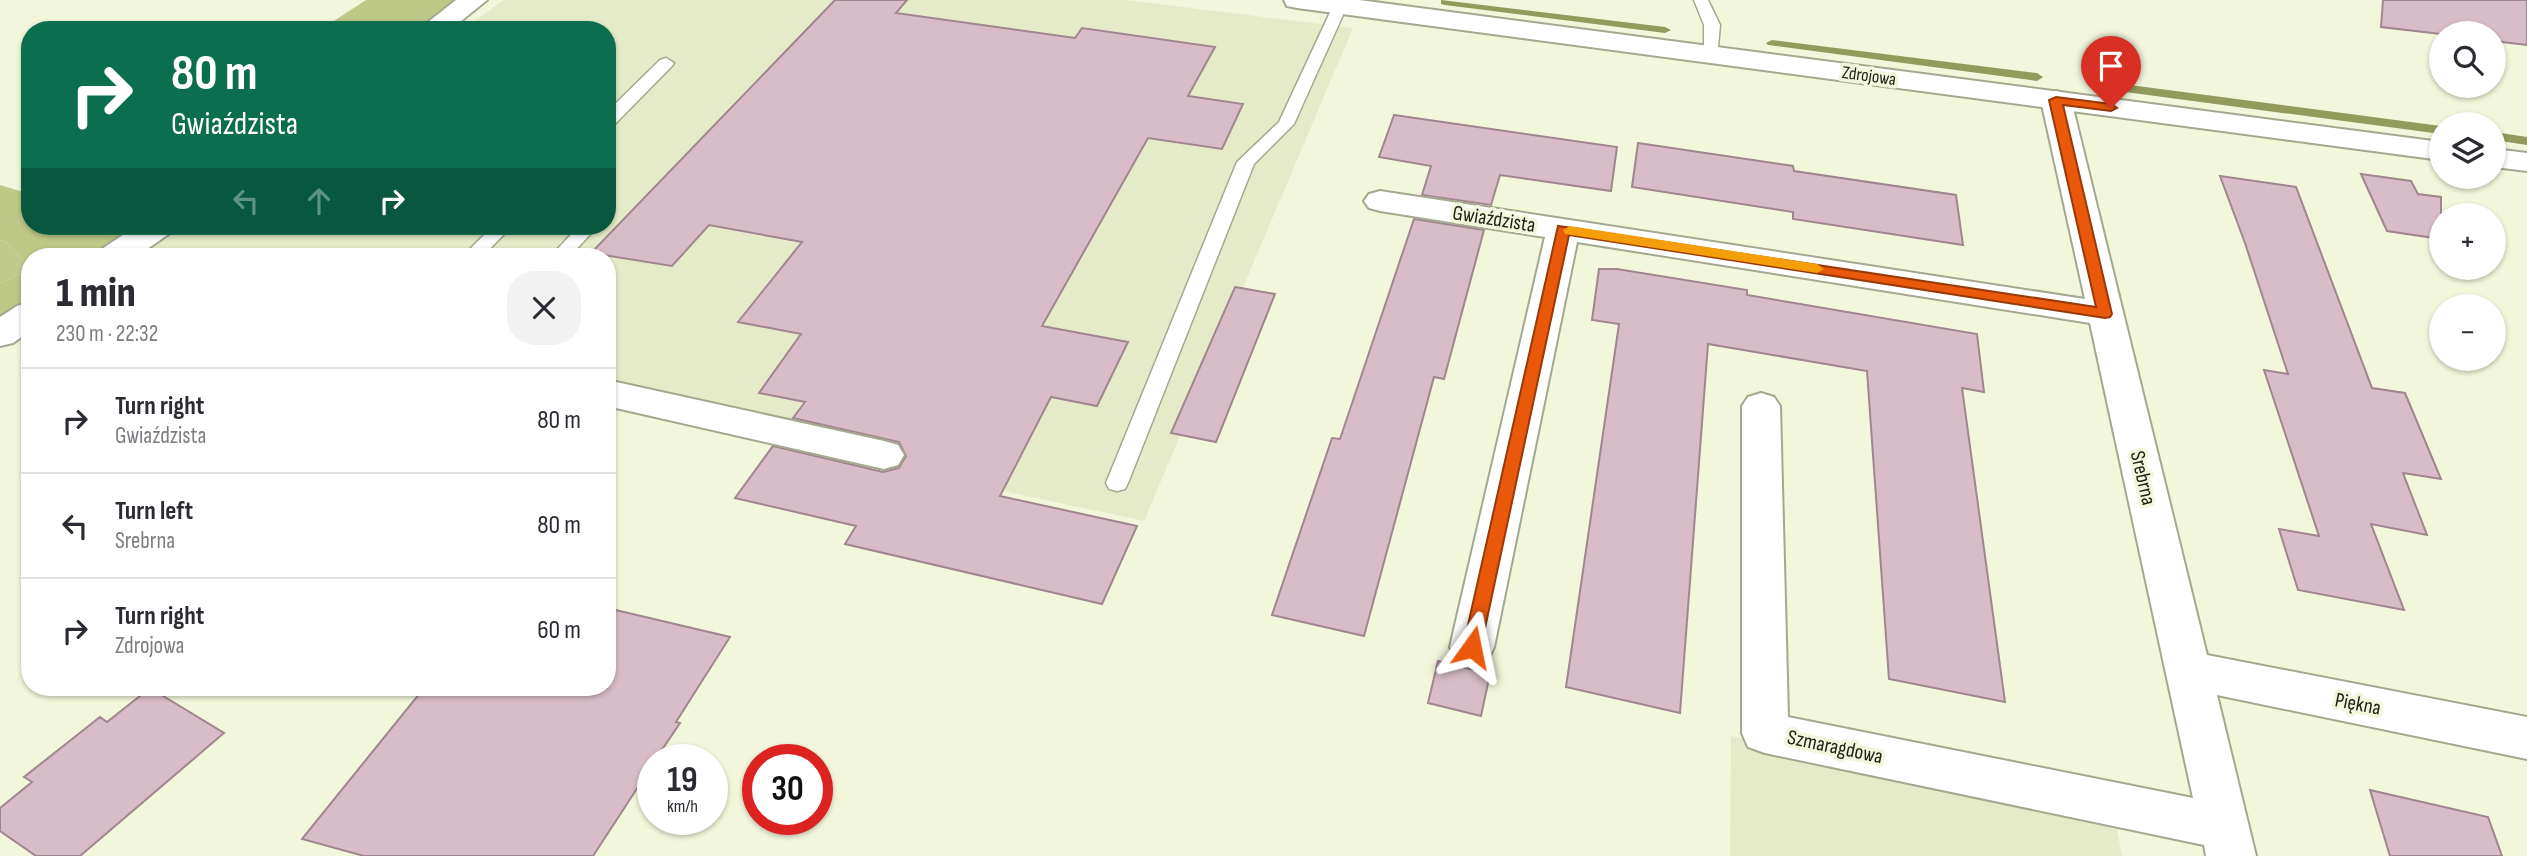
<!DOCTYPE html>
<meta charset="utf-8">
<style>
:root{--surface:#fff;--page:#f2f2f3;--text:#2b2b33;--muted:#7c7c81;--line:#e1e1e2}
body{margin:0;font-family:"Sofia Sans Condensed",sans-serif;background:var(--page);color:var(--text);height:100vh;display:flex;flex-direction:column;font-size:26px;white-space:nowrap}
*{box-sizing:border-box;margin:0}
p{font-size:23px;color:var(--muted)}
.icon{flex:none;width:38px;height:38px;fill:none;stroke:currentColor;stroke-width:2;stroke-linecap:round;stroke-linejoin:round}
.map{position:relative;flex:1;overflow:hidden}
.details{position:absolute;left:21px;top:248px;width:595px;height:448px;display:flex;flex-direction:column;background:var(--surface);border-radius:28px;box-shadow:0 2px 5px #0004}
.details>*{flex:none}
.guide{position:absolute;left:21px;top:21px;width:595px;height:214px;border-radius:28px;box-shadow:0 2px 5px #0004;background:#0b6e4f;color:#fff;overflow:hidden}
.buttons{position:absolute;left:2429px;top:21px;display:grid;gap:14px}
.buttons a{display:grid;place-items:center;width:77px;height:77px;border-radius:50%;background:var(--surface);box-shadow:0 2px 5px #0004;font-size:35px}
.speed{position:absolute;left:637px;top:744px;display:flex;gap:14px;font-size:35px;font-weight:700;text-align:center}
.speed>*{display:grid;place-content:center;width:91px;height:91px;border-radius:50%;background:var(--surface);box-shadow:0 2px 5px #0004;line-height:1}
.speed small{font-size:18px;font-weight:400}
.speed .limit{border:10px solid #d22;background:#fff;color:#111}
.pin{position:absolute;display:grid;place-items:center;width:60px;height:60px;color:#fff;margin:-72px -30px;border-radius:50% 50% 50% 0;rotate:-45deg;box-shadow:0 0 7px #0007}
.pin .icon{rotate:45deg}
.me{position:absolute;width:77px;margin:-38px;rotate:12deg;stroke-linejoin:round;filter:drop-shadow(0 0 5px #0008)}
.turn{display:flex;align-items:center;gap:24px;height:147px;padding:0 35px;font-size:32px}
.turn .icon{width:91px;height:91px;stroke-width:2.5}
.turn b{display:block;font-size:49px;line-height:60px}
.lanes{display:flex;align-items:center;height:66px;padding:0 35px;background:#0003;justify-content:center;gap:35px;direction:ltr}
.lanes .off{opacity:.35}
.round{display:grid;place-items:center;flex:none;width:74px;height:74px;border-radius:28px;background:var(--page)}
.overview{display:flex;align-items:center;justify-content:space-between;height:119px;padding:0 35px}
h1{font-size:42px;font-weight:800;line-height:52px}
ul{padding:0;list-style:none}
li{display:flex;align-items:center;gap:21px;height:105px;padding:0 35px;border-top:2px solid var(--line)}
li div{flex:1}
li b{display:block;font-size:26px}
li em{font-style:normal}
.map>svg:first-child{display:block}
.built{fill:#e5ebc9}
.green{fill:#c0ca8d}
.forest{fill:#bec887}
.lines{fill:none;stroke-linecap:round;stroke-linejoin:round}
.stream{fill:#929b5c;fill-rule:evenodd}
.building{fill:#d8bcc7;stroke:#a08690;stroke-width:2}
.service-casing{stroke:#a4a88f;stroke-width:3}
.minor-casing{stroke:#a4a88f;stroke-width:4}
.tertiary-casing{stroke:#a4a88f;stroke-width:4}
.path{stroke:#aaae99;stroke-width:3.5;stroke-dasharray:4.5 2.5;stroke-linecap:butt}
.service{fill:#fff;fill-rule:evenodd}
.minor{fill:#fff;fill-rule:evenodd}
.tertiary{fill:#fff;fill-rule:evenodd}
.route{fill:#ea580c;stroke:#983908;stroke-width:2}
.slow{fill:#f59e0b}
.labels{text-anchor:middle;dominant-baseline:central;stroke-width:7;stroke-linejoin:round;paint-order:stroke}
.far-street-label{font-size:18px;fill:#202118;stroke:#f2f7dc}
.street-label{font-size:21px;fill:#202118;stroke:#f2f7dc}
</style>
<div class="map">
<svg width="2527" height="856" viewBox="0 0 2527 856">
<rect width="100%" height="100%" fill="#f2f7dc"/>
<path class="built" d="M504 0H1127L1353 28 1144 521 607 407V257H138L183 226H607V30H462Z
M1731 736 2115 819 2122 856H1730Z"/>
<path class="green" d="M0 240 5 241 30 267V270L0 283Z"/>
<path class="forest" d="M366 0H458L424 30H320Z
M0 185 30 194V226H143L97 257H30V267L5 241 0 240Z
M30 270V301L0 319V283Z"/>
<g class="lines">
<path class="stream" d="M1441 0 1665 27 1671 30 1665 33 1445 5 1441 4Z
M1772 40 2037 73 2043 77 2037 81 1768 45 1766 43Z
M2107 82 2441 126V134L2103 89V83Z
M2494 132 2527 137V145L2494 140Z"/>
</g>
<path class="building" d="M835 0H907L896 13 1075 38 1082 28 1215 47 1188 96 1243 104 1222 149 1148 138 1042 326 1128 342 1097 406 1051 397 1000 496 1137 526 1102 604 845 544 856 526 735 498 773 446 883 472 899 468 906 456 899 442 793 418 805 402 759 393 801 334 738 322 802 242 709 225 672 266 591 253Z
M2383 0H2527V45L2494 41V33L2441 34 2381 27Z
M1394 115 1617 147 1611 191 1500 175 1491 205 1422 195 1431 166 1379 157Z
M1638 143 1793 166 1794 171 1956 195 1963 245 1793 219V212L1632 187Z
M2361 174 2411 181 2418 194 2441 197V239L2387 231Z
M2220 176 2296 187 2372 388 2405 393 2441 479 2403 473 2427 535 2371 524 2404 610 2298 590 2279 529 2319 536 2264 370 2288 374 2245 243Z
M1414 219 1484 230 1444 379 1434 377 1364 636 1272 615 1332 438 1340 439Z
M1599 269H1617L1747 290V295L1977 334 1984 392 1962 388 2005 702 1889 679 1867 371 1708 344 1680 713 1566 687 1619 324 1592 320Z
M1235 287 1275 294 1216 442 1171 433Z
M607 608 730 637 676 722 680 723 655 760H653V764L593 856H364L302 839 424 688H607Z
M1438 661 1490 674 1481 716 1428 703Z
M150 688 224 733 80 856H36L0 831V808L32 782 24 777 100 717 107 722Z
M2370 790 2488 817 2502 856H2390Z"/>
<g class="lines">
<defs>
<path id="service" d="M1694 0H1708L1720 25 1717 58 1712 60 1704 55V25Z
M1340 2 1347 6 1294 124 1254 164 1128 483 1125 489 1117 491 1109 489 1106 483 1237 162 1279 122 1333 6Z
M666 58 674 63 672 66 613 126 607 127V112L660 60Z
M493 226H512L482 257H462Z
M579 226H598L569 257H550Z"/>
<path id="minor" d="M456 0H487L450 30H418Z
M2056 91 2066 94 2071 100 2207 655 2527 717V759L2217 695 2256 856H2206L2204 845 1765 753 1748 747 1742 733V406L1748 397 1761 393 1774 397 1780 406 1788 717 2193 798 2090 323 1577 242 1494 647 1488 660 1472 665 1456 660 1450 647 1545 237 1380 211 1369 208 1364 201 1369 194 1380 191 2085 299 2041 100 2046 94Z
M136 226H175L170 233 136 257H97L102 249Z
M30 302V331L13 343 0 346V317L17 306Z
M607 380 884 441 898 445 904 455 898 465 884 469 607 406Z"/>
<path id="tertiary" d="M1284 0H1359L2441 142V160L1297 8 1287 6Z
M2494 149 2527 153V171L2494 167Z"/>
</defs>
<use href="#service" class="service-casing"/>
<use href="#minor" class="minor-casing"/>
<use href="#tertiary" class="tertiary-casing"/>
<path class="path" d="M2459 120 2485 124"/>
<use href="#service" class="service"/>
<use href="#minor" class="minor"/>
<use href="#tertiary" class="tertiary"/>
</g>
<path class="route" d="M2056 97 2111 104 2117 108 2111 111 2063 105 2112 314 2110 317 2105 318 1569 235 1481 647 1479 652 1472 654 1466 652 1463 647 1558 226 2096 307 2049 100Z"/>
<path class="slow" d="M1570 226 1817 264 1824 269 1817 273 1565 234 1563 230Z"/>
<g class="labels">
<g class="far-street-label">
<text transform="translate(1869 76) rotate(8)">Zdrojowa</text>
</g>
<g class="street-label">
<text transform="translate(1494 219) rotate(9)">Gwiaździsta</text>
<text transform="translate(2143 478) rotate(77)">Srebrna</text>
<text transform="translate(2358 704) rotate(11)">Piękna</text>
<text transform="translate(1835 747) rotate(12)">Szmaragdowa</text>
</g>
</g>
</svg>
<div class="buttons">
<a><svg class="icon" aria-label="search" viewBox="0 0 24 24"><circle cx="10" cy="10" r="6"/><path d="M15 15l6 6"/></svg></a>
<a><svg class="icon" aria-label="layers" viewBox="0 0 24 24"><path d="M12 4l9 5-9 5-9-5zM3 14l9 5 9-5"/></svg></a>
<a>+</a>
<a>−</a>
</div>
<div class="speed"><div>19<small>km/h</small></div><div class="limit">30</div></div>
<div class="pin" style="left:2111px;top:108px;background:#d93025"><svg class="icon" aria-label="arrive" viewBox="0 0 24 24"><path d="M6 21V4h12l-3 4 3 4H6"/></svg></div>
<svg class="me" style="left:1472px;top:647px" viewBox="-20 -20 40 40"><path d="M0-17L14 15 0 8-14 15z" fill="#ea580c" stroke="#fff" stroke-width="4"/></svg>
<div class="guide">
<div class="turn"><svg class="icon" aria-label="right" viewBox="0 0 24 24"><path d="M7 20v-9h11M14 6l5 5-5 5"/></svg><div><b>80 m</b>Gwiaździsta</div></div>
<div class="lanes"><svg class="icon off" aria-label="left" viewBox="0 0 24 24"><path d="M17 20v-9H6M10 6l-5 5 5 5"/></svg><svg class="icon off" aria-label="ahead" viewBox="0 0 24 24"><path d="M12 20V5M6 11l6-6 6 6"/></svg><svg class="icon" aria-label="right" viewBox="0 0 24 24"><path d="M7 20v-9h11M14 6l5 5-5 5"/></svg></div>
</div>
<section class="details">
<div class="overview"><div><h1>1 min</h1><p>230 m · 22:32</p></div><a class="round"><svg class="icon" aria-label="close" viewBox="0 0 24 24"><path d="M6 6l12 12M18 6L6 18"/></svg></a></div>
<ul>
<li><svg class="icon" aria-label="right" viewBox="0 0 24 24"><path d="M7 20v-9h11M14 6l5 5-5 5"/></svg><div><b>Turn right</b><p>Gwiaździsta</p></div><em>80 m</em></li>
<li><svg class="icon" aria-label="left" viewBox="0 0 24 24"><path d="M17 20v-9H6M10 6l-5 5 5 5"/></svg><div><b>Turn left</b><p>Srebrna</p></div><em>80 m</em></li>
<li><svg class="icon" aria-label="right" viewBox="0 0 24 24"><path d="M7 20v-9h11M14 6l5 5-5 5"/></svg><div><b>Turn right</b><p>Zdrojowa</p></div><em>60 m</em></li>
</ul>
</section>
</div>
